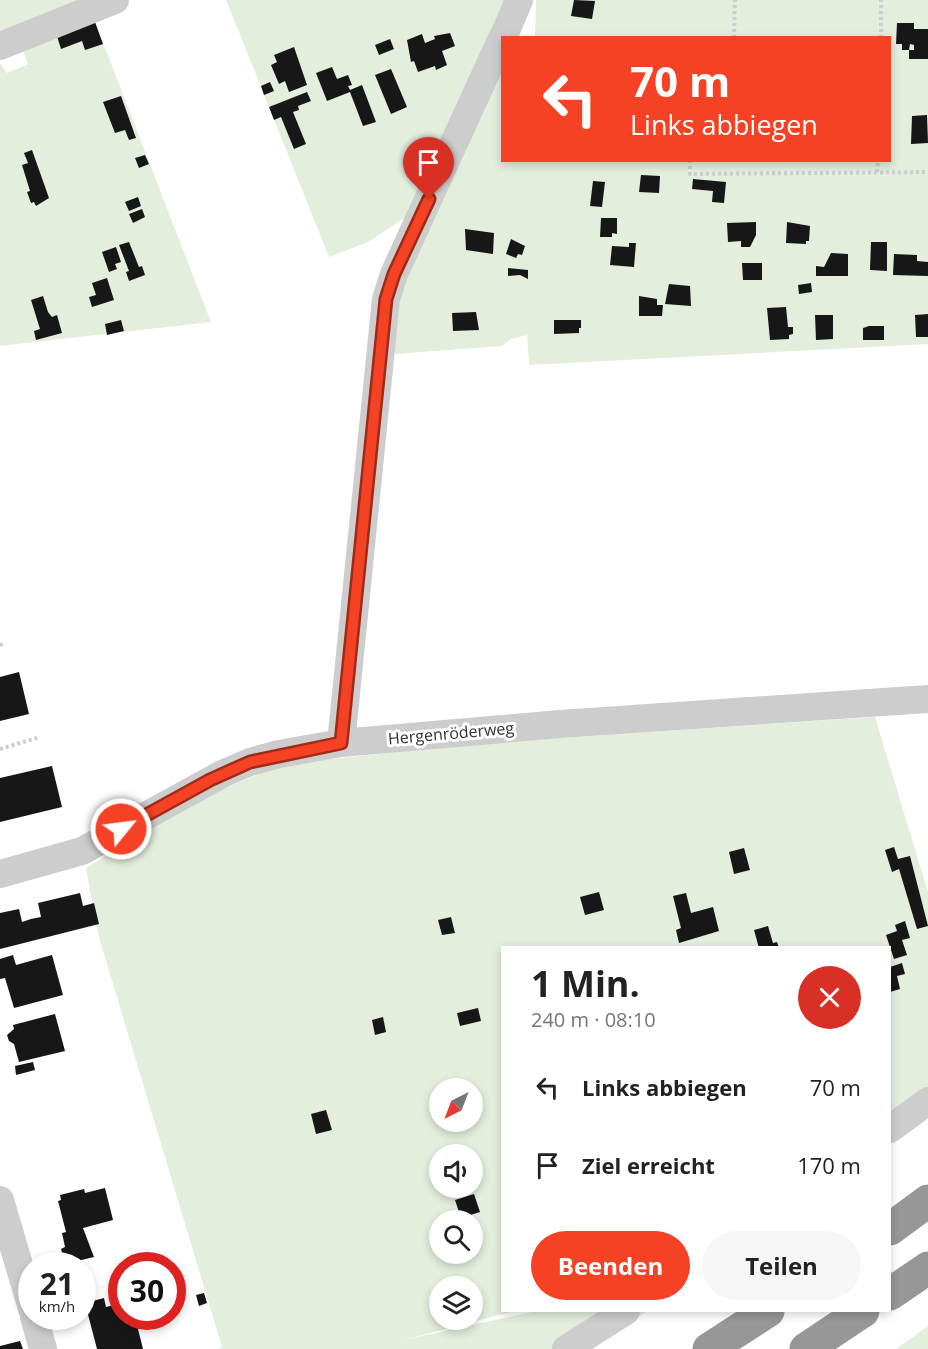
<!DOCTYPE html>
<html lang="de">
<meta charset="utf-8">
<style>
:root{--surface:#fff;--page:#f6f6f6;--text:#222;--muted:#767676;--accent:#f54224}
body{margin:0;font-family:"Open Sans",sans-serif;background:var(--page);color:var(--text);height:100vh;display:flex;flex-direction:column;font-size:22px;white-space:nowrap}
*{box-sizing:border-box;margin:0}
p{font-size:20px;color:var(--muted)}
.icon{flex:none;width:33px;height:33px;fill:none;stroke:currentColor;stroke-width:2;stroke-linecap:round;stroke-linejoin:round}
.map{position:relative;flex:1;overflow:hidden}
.side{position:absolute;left:501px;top:946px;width:390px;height:366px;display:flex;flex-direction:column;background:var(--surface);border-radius:0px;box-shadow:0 3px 9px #0003}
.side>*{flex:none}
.hud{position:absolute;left:501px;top:36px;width:390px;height:126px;border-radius:0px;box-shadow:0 3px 9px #0003;background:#f54224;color:#fff;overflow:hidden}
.needle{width:39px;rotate:222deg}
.buttons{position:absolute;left:429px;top:1078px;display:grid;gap:12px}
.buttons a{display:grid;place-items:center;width:54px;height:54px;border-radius:50%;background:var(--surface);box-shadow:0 3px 9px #0003;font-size:30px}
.speed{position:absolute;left:18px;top:1252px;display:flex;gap:12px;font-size:30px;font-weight:700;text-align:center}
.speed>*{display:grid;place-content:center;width:78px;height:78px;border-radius:50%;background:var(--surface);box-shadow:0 3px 9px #0003;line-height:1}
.speed small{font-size:15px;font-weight:400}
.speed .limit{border:9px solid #d22;background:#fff;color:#111}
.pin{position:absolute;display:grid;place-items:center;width:51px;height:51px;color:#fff;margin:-62px -26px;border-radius:50% 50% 50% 0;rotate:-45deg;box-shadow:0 0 6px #0007}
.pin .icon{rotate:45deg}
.me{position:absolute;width:66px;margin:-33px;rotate:61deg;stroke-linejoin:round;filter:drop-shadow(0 0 4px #0008)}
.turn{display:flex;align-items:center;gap:21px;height:126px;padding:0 30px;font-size:27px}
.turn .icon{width:78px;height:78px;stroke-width:2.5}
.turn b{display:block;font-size:42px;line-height:51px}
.round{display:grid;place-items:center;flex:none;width:63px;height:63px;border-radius:32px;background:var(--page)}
.headline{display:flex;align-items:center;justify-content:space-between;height:102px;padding:0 30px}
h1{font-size:36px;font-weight:700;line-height:45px}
.button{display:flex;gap:12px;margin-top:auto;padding:12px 30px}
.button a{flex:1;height:69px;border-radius:36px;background:var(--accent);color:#fff;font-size:24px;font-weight:700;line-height:69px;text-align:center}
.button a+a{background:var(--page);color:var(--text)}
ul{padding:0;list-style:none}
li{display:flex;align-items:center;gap:18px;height:78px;padding:0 30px}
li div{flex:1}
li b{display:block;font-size:22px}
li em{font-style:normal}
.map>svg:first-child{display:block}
.green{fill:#e3eedd;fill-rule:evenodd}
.building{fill:#171717}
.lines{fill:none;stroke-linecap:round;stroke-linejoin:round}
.path{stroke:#cdcdcd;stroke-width:4;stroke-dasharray:3 3;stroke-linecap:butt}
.minor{stroke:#cdcdcd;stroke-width:28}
.highway{stroke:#979797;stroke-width:33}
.route-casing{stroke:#9f2b17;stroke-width:15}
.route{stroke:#f54224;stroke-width:10}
.labels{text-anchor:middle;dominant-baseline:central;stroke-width:6;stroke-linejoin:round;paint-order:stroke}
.street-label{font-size:16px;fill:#303030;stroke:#fff}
</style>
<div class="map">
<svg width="928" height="1349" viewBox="0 0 928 1349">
<rect width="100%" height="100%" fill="#fff"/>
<path class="green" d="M0 0H94L0 38Z
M226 0H509L412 213 368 242 329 257Z
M536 0H928V344L529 365 527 335 511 339 502 346 395 354 390 346 410 254 502 71V160H890V38L535 37Z
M93 17 211 322 0 346V63L7 73 28 64 20 43Z
M875 717 928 892V1093L890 1120V948H502V1311H514L404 1340 536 1311H647L592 1349H217L222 1347 98 934 86 868 202 798 283 764 487 743ZM440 1089H472V1122H440ZM440 1155H472V1188H440ZM440 1221H472V1254H440ZM440 1287H472V1320H440Z
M928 1326V1349H896Z"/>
<path class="building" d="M574 0 595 1 592 19 571 16Z
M95 22 103 44 85 50 82 41 61 49 56 33Z
M897 23H914V29H928V59H909V50H914V45L910 44 909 50H902V44H896Z
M450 33 455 46 442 51 447 65 436 70 435 66 418 72 414 61 411 62 407 40 422 34 425 43 435 39 434 36Z
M390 39 394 49 379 55 375 45Z
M294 47 307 85 289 92 285 81 279 84 271 65 277 62 274 55Z
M332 67 337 79 348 75 352 85 348 86 350 90 362 85 376 122 363 126 350 92 327 101 316 73Z
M391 69 407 107 391 114 375 75Z
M270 82 274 91 264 95 261 86Z
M307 92 311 101 298 106 299 110 293 112 306 144 294 149 281 117 274 120 269 107Z
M121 96 136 138 129 140 125 130 115 133 103 102Z
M927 115 928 143 911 144 912 116Z
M32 150 49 198 36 206 34 202 31 203 27 192 30 191 22 165 28 163 24 153Z
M145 155 149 164 139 168 135 158Z
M641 175 660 176 659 193 639 192Z
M693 179 726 182 724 203 712 202 713 191 692 189Z
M593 181 605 182 602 207 590 206Z
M138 197 141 206 129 211 125 202Z
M142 209 145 217 133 223 129 214Z
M601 218H617V234L612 233V237H600Z
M756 222V235L750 247H741V241L728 242 727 223Z
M787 222 810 226 809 241H806V244L786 243Z
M465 229 494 233 493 254 466 250Z
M511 239 525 246 522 255 518 254 516 258 506 254Z
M129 242 139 267 142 266 145 275 129 281 126 272 129 271 119 245Z
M871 242H887V271L870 270Z
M629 243H636L634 267 610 265 612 246 629 247Z
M116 247 121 262 115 264 117 269 109 272 102 252Z
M831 253 848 254V276H816V266L824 267Z
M894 254 917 255V261L928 262V276L893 275Z
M742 263H762V280H743Z
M508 268 528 270V279L520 275 508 276Z
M107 278 114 300 92 307 89 297 96 295 92 283Z
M811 283 812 292 799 294 798 285Z
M669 284 690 286 691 306 665 304Z
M43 296 48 312 52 317 57 315 62 333 36 340 34 331 40 329 31 300Z
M639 296 657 299V305H663L662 316H639Z
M786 307 788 327H793V334L789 335V339L770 340 767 308Z
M476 312 479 330 453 331 452 313Z
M928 314V337H916L915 315Z
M815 315H833V339L816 340Z
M121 320 124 331 107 335 105 324Z
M554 320H581V328H579V333L554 334Z
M869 326H884V340H863V328Z
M19 672 29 714 0 721V677Z
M52 766 62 807 0 822V778Z
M894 847 898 859 910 856 928 926 917 929 899 869 892 872 885 850Z
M744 848 750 870 734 874 729 852Z
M599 892 604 910 585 915 580 897Z
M80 893 83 906 94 903 99 924 0 949V913L19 909 22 922 31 919 41 917 38 903Z
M686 893 691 913 713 907 719 931 679 943 676 930 681 928 673 896Z
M451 917 455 933 442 935 438 920Z
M905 921 910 938 902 940 907 955 894 959 886 935 897 931 895 925Z
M768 926 773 943 777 942 779 948H759L754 930Z
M13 955 16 965 52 955 63 995 14 1008 5 978 0 979V959Z
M902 963 905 974 897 976 900 989 890 992V967Z
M478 1008 481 1021 460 1026 457 1013Z
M55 1014 65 1051 19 1062 14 1044 9 1041 7 1035 14 1029 13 1025Z
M383 1017 386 1032 375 1035 372 1020Z
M33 1062 35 1070 16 1075 15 1066Z
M326 1110 332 1130 316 1134 311 1114Z
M105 1188 113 1220 83 1228 94 1257 65 1264 61 1249 65 1247 62 1233 66 1232 58 1201 61 1200 60 1195 84 1189 85 1193Z
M474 1194 480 1212 461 1218 455 1200Z
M204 1293 207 1303 199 1306 196 1295Z
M104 1298 106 1307 122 1303V1317H135L143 1349H97L85 1303Z
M20 1341 23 1349H0V1346Z"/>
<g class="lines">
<path class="path" d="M734 38 735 0
M881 38V0
M690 160V174L928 172
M877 172 878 160
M0 645 3 644
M0 749 40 737"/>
<path class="minor" d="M503 38 519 0
M0 46 115 0
M341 743 386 299 394 274 502 38
M0 874 82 851 222 774 250 762 279 754 341 743 560 724 928 699
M890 1129 928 1101
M0 1200 32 1309
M34 1317 43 1349
M566 1349 626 1311"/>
<path class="highway" d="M890 1229 928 1201
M890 1294 928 1268
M709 1349 768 1311
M806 1349 863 1311"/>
</g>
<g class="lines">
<defs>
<path id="route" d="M121 829 210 780 250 762 341 743 386 299 394 274 429 199"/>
</defs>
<use href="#route" class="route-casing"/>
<use href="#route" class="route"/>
</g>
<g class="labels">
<g class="street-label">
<text transform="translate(451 733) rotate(-5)">Hergenröderweg</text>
</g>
</g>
</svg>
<div class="buttons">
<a><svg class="needle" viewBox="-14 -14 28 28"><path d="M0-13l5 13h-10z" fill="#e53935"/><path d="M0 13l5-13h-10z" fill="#767676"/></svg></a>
<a><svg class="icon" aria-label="sound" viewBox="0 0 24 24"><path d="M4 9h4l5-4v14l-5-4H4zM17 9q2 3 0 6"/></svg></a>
<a><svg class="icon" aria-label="search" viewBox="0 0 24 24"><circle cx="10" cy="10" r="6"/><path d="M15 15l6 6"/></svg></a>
<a><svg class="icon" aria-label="layers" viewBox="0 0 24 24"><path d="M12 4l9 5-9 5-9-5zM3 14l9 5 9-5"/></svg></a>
</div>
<div class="speed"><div>21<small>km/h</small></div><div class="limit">30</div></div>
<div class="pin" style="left:429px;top:199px;background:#d93025"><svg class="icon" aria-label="arrive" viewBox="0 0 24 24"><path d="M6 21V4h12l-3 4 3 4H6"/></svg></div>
<svg class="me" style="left:121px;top:829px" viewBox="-20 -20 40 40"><circle r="17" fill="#f54224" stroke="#fff" stroke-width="3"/><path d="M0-11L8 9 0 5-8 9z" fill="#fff"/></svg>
<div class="hud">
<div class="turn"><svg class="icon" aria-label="left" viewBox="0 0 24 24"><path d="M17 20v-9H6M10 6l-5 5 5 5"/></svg><div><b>70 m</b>Links abbiegen</div></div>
</div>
<section class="side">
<div class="headline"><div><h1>1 Min.</h1><p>240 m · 08:10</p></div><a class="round" style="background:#d93025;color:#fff"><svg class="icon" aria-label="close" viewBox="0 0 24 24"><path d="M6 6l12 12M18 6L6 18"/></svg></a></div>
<ul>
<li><svg class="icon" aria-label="left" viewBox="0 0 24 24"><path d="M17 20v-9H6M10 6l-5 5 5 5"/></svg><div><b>Links abbiegen</b></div><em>70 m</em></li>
<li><svg class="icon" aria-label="arrive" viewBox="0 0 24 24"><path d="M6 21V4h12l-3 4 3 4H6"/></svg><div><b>Ziel erreicht</b></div><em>170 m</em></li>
</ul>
<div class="button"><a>Beenden</a><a>Teilen</a></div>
</section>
</div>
